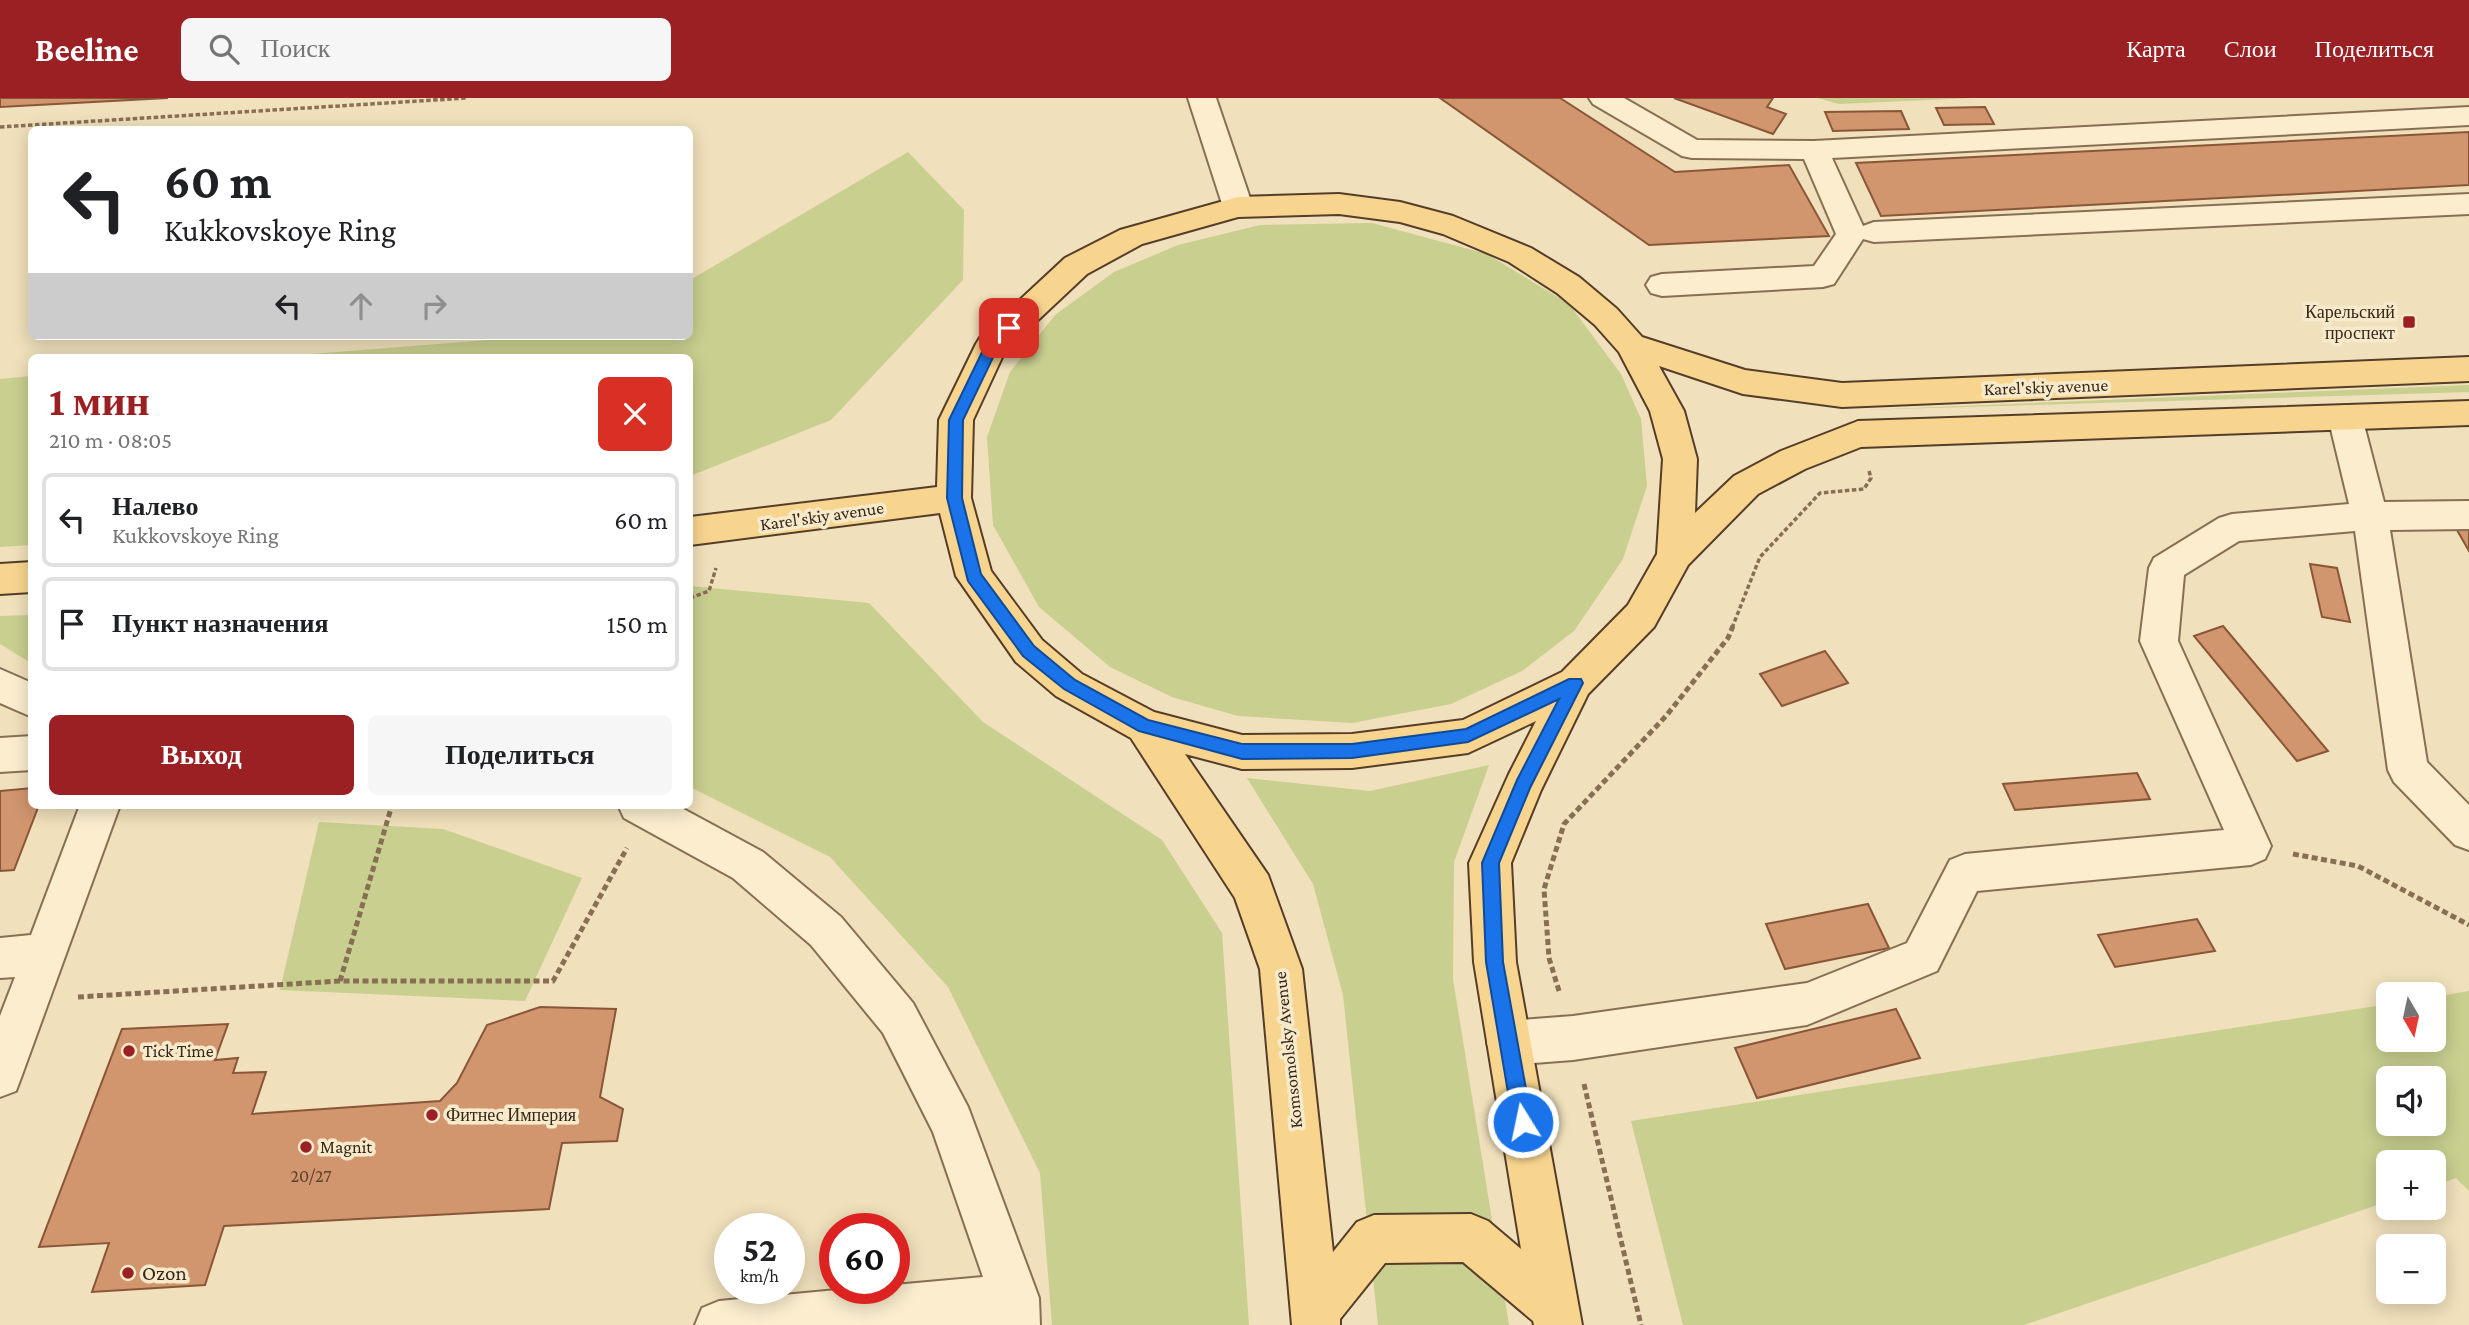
<!DOCTYPE html>
<html lang="ru">
<meta charset="utf-8">
<style>
:root{--surface:#fff;--page:#f6f6f6;--text:#202124;--muted:#757577;--line:#e0e0e0;--accent:#9b2023}
body{margin:0;font-family:"Crimson Pro",serif;background:var(--page);color:var(--text);height:100vh;display:flex;flex-direction:column;font-size:26px;white-space:nowrap}
*{box-sizing:border-box;margin:0}
p{font-size:23px;color:var(--muted)}
.icon{flex:none;width:38px;height:38px;fill:none;stroke:currentColor;stroke-width:2;stroke-linecap:round;stroke-linejoin:round}
.map{position:relative;flex:1;overflow:hidden}
.side{position:absolute;left:28px;top:256px;width:665px;height:455px;display:flex;flex-direction:column;background:var(--surface);border-radius:10px;box-shadow:0 4px 18px #0003}
.side>*{flex:none}
.top-card{position:absolute;left:28px;top:28px;width:665px;height:214px;border-radius:10px;box-shadow:0 4px 18px #0003;background:#fff;color:var(--text);overflow:hidden}
.needle{width:46px;rotate:171deg}
.buttons{position:absolute;left:2376px;top:884px;display:grid;gap:14px}
.buttons a{display:grid;place-items:center;width:70px;height:70px;border-radius:10px;background:var(--surface);box-shadow:0 4px 18px #0003;font-size:35px}
.speed{position:absolute;left:714px;top:1115px;display:flex;gap:14px;font-size:35px;font-weight:700;text-align:center}
.speed>*{display:grid;place-content:center;width:91px;height:91px;border-radius:50%;background:var(--surface);box-shadow:0 4px 18px #0003;line-height:1}
.speed small{font-size:18px;font-weight:400}
.speed .limit{border:10px solid #d22;background:#fff;color:#111}
.pin{position:absolute;display:grid;place-items:center;width:60px;height:60px;color:#fff;margin:-30px;border-radius:14px;box-shadow:0 4px 10px #0006}
.me{position:absolute;width:77px;margin:-38px;rotate:350deg;stroke-linejoin:round;filter:drop-shadow(0 0 5px #0008)}
.turn{display:flex;align-items:center;gap:24px;height:147px;padding:0 21px;font-size:32px}
.turn .icon{width:91px;height:91px;stroke-width:2.5}
.turn b{display:block;font-size:49px;line-height:60px}
.lanes{display:flex;align-items:center;height:66px;padding:0 21px;background:#0003;justify-content:center;gap:35px;direction:ltr}
.lanes .off{opacity:.35}
.round{display:grid;place-items:center;flex:none;width:74px;height:74px;border-radius:10px;background:var(--page)}
.summary{display:flex;align-items:center;justify-content:space-between;height:119px;padding:0 21px}
h1{font-size:42px;font-weight:700;line-height:52px;color:var(--accent)}
.action{display:flex;gap:14px;margin-top:auto;padding:14px 21px}
.action a{flex:1;height:80px;border-radius:10px;background:var(--accent);color:#fff;font-size:28px;font-weight:700;line-height:80px;text-align:center}
.action a+a{background:var(--page);color:var(--text)}
ul{padding:0;list-style:none}
li{display:flex;align-items:center;gap:21px;height:94px;margin:0 14px 10px;padding:0 7px;border:4px solid var(--line);border-radius:10px}
li div{flex:1}
li b{display:block;font-size:26px}
li em{font-style:normal}
header{display:flex;align-items:center;gap:42px;box-sizing:border-box;height:98px;padding:0 35px;background:var(--accent);color:#fff}
header strong{font-size:33px}
nav{display:flex;gap:38px;margin-inline-start:auto;font-size:24px}
.search{width:490px;height:63px;background:var(--page);display:flex;align-items:center;gap:18px;box-sizing:border-box;padding:0 24px;border-radius:10px;color:var(--muted);font-size:26px}
.map>svg:first-child{display:block}
.green{fill:#c8cf8f;fill-rule:evenodd}
.building{fill:#d1966e;stroke:#895738;stroke-width:2}
.lines{fill:none;stroke-linecap:round;stroke-linejoin:round}
.minor-casing{stroke:#886f54;stroke-width:4}
.major-casing{stroke:#553d29;stroke-width:4}
.path-far1{stroke:#886f54;stroke-width:3.5;stroke-dasharray:4.5 2.5;stroke-linecap:butt}
.path{stroke:#886f54;stroke-width:5;stroke-dasharray:6 3.5;stroke-linecap:butt}
.minor{fill:#fbedce;fill-rule:evenodd}
.major{fill:#f8d58f;fill-rule:evenodd}
.route{fill:#1a73e8;stroke:#114b97;stroke-width:2}
.poi-dot{fill:#9b2023;stroke:#f7eacb;stroke-width:2.5}
.labels{text-anchor:middle;dominant-baseline:central;stroke-width:7;stroke-linejoin:round;paint-order:stroke}
.poi-label{font-size:18px;fill:#36271a;stroke:#f7eacb;text-anchor:start}
.street-label{font-size:18px;fill:#36271a;stroke:#f7eacb}
.near-number-label{font-size:18px;fill:#5d432f}
.near-poi-label{font-size:21px;fill:#36271a;stroke:#f7eacb;text-anchor:start}
</style>
<header>
<strong>Beeline</strong>
<div class="search"><svg class="icon" aria-label="search" viewBox="0 0 24 24"><circle cx="10" cy="10" r="6"/><path d="M15 15l6 6"/></svg>Поиск</div>
<nav><a>Карта</a><a>Слои</a><a>Поделиться</a></nav>
</header>
<div class="map">
<svg width="2469" height="1227" viewBox="0 0 2469 1227">
<rect width="100%" height="100%" fill="#f0e0bb"/>
<path class="green" d="M1818 0H1973L1839 6Z
M908 54 964 112 963 182 831 322 690 378V259H273L538 238H690V182Z
M1372 125 1487 156 1569 206 1621 276 1641 321 1647 388 1623 461 1574 533 1522 573 1451 606 1352 625 1238 618 1172 599 1110 569 1039 509 993 427 987 339 1010 274 1055 217 1114 174 1178 147 1260 127Z
M31 278V447L0 449V281Z
M2469 287V294L1864 312Z
M690 488 869 505 983 624 1162 742 1222 835 1249 1227H1052L1040 1075 948 889 830 759 690 689Z
M31 517H32L31 565 0 546V518Z
M1489 667 1454 764 1453 881 1509 1227H1378L1343 897 1313 786 1247 680 1370 693Z
M319 724 443 731 582 780 525 903 280 892Z
M2469 893V1093L2456 1080 2434 1088V1064H2389V1103L2024 1227H1683L1631 1023 2389 906V942H2434V899ZM2389 980H2434V1026H2389Z"/>
<path class="building" d="M0 0H168L0 9Z
M1440 0H1560L1675 74 1789 67 1829 138 1649 147Z
M1674 0H1773L1767 9 1786 16 1773 36Z
M1985 9 1994 26 1944 27 1936 10Z
M1901 13 1909 31 1833 33 1825 14Z
M2469 34V87L1881 118 1856 65Z
M2469 431V453L2457 432Z
M2310 466 2337 470 2350 524 2322 519Z
M2223 528 2328 653 2297 663 2194 538Z
M1825 553 1848 585 1782 608 1760 576Z
M2137 675 2150 701 2015 712 2003 686Z
M32 690V707H39L14 772 0 773V693Z
M1868 806 1889 850 1785 871 1766 826Z
M2197 821 2215 853 2115 869 2098 837Z
M540 909 616 911 600 999 623 1011 617 1043 562 1045 549 1111 224 1128 205 1187 92 1194 109 1145 39 1149 122 931 228 926 215 962 238 960 233 975 266 974 252 1016 440 1003 457 985 487 927Z
M1896 911 1920 960 1757 1000 1735 950Z"/>
<g class="lines">
<defs>
<path id="minor" d="M1188 0H1216L1253 109 1249 116 1238 119 1227 116 1223 109Z
M1589 0H1624L1697 42 1814 43 2469 9V27L1832 60 1863 128 1874 124 2469 96V116L1874 144 1863 141 1834 186 1823 189 1662 198 1651 195 1646 187 1651 179 1662 176 1814 168 1836 136 1804 61 1692 60 1682 58 1593 6Z
M2345 307 2357 310 2362 319 2384 404 2469 403V431L2390 432 2427 664 2469 707V752L2455 747 2394 684 2388 672 2355 433 2239 443 2184 477 2178 543 2271 748 2265 761 2251 767 1977 793 1937 873 1807 927 1573 962 1509 967 1493 960 1487 945 1493 930 1509 923 1573 918 1807 885 1907 845 1950 762 1965 756 2224 732 2140 543 2149 470 2154 460 2219 420 2232 416 2349 406 2328 319 2333 310Z
M0 571 32 585V619L0 605Z
M32 638V672L0 674V640Z
M80 707H120L22 977 16 993 0 999V918L15 879 0 880V840L31 837Z
M618 707H676L763 754 841 819 913 905 968 1009 1039 1200 1040 1227H695L702 1210 719 1203 858 1190H894V1187L983 1179 933 1034 883 935 811 847 733 780 624 720Z"/>
<path id="major" d="M1339 96 1400 104 1453 118 1531 150 1579 179 1617 211 1642 239 1745 272 1842 285 2469 259V283L1842 309 1743 296 1659 268 1684 313 1697 361 1695 415 1734 378 1781 353 1858 323 2469 303V327L1861 349 1805 371 1758 396 1688 467 1654 529 1588 596 1541 692 1511 765 1516 864 1582 1227H1534L1533 1223 1463 1164 1385 1165 1340 1221V1227H1292L1260 871 1235 800 1131 640 1056 598 1016 564 956 478 940 415 690 447V419L937 389 939 322 976 246 981 238 1065 160 1120 132 1238 99ZM1339 116 1400 124 1443 136 1509 164 1557 195 1595 227 1619 254 1650 313 1663 361 1657 456 1628 507 1562 574 1463 622 1352 636 1242 637 1154 614 1082 576 1042 542 991 473 971 400 973 322 1005 253 1087 176 1142 146 1238 119ZM1536 623 1509 676 1469 765 1474 864 1521 1151 1488 1123 1471 1116 1374 1117 1357 1124 1333 1154 1302 871 1268 777 1185 656 1242 671 1352 670 1468 655Z
M32 464V494L0 496V466Z"/>
</defs>
<use href="#minor" class="minor-casing"/>
<use href="#major" class="major-casing"/>
<path class="path-far1" d="M0 29 467 0
M690 500 709 493 716 470
M1732 530 1760 459 1820 395 1864 391 1871 380 1869 373"/>
<path class="path" d="M2293 756 2358 768 2469 827
M340 883 392 707
M1559 893 1549 860 1544 791 1564 726 1666 618 1728 540 1733 528
M78 899 340 883H553L627 750
M1584 986 1641 1227"/>
<use href="#minor" class="minor"/>
<use href="#major" class="major"/>
</g>
<path class="route" d="M1009 225 1015 230 998 249 963 322 962 400 981 476 1034 548 1075 582 1148 622 1242 646H1352L1466 631 1569 581H1581L1583 585 1530 690 1499 765 1503 864 1532 1024 1529 1031 1523 1034 1516 1031 1513 1024 1486 864 1482 765 1517 682 1559 601 1468 644 1352 660 1242 661 1139 633 1064 591 1023 558 968 483 947 400 949 322 988 242Z"/>
<g class="poi-dot">
<rect x="2402" y="217" width="14" height="14" rx="3.5"/>
<circle cx="129" cy="953" r="7"/>
<circle cx="432" cy="1017" r="7"/>
<circle cx="306" cy="1049" r="7"/>
<circle cx="128" cy="1175" r="7"/>
</g>
<g class="labels">
<g class="poi-label">
<text x="2395" y="214" text-anchor="end">Карельский<tspan x="2395" dy="21">проспект</tspan></text>
<text x="143" y="953">Tick Time</text>
<text x="446" y="1017">Фитнес Империя</text>
<text x="320" y="1049">Magnit</text>
</g>
<g class="street-label">
<text transform="translate(2046 289) rotate(-2)">Karel'skiy avenue</text>
<text transform="translate(822 418) rotate(-8)">Karel'skiy avenue</text>
<text transform="translate(1288 952) rotate(-96)">Komsomolsky Avenue</text>
</g>
<g class="near-number-label">
<text x="311" y="1078">20/27</text>
</g>
<g class="near-poi-label">
<text x="142" y="1175">Ozon</text>
</g>
</g>
</svg>
<div class="buttons">
<a><svg class="needle" viewBox="-14 -14 28 28"><path d="M0-13l5 13h-10z" fill="#e53935"/><path d="M0 13l5-13h-10z" fill="#757577"/></svg></a>
<a><svg class="icon" aria-label="sound" viewBox="0 0 24 24"><path d="M4 9h4l5-4v14l-5-4H4zM17 9q2 3 0 6"/></svg></a>
<a>+</a>
<a>−</a>
</div>
<div class="speed"><div>52<small>km/h</small></div><div class="limit">60</div></div>
<div class="pin" style="left:1009px;top:230px;background:#d93025"><svg class="icon" aria-label="arrive" viewBox="0 0 24 24"><path d="M6 21V4h12l-3 4 3 4H6"/></svg></div>
<svg class="me" style="left:1523px;top:1024px" viewBox="-20 -20 40 40"><circle r="17" fill="#1a73e8" stroke="#fff" stroke-width="3"/><path d="M0-11L8 9 0 5-8 9z" fill="#fff"/></svg>
<div class="top-card">
<div class="turn"><svg class="icon" aria-label="left" viewBox="0 0 24 24"><path d="M17 20v-9H6M10 6l-5 5 5 5"/></svg><div><b>60 m</b>Kukkovskoye Ring</div></div>
<div class="lanes"><svg class="icon" aria-label="left" viewBox="0 0 24 24"><path d="M17 20v-9H6M10 6l-5 5 5 5"/></svg><svg class="icon off" aria-label="ahead" viewBox="0 0 24 24"><path d="M12 20V5M6 11l6-6 6 6"/></svg><svg class="icon off" aria-label="right" viewBox="0 0 24 24"><path d="M7 20v-9h11M14 6l5 5-5 5"/></svg></div>
</div>
<section class="side">
<div class="summary"><div><h1>1 мин</h1><p>210 m · 08:05</p></div><a class="round" style="background:#d93025;color:#fff"><svg class="icon" aria-label="close" viewBox="0 0 24 24"><path d="M6 6l12 12M18 6L6 18"/></svg></a></div>
<ul>
<li><svg class="icon" aria-label="left" viewBox="0 0 24 24"><path d="M17 20v-9H6M10 6l-5 5 5 5"/></svg><div><b>Налево</b><p>Kukkovskoye Ring</p></div><em>60 m</em></li>
<li><svg class="icon" aria-label="arrive" viewBox="0 0 24 24"><path d="M6 21V4h12l-3 4 3 4H6"/></svg><div><b>Пункт назначения</b></div><em>150 m</em></li>
</ul>
<div class="action"><a>Выход</a><a>Поделиться</a></div>
</section>
</div>
